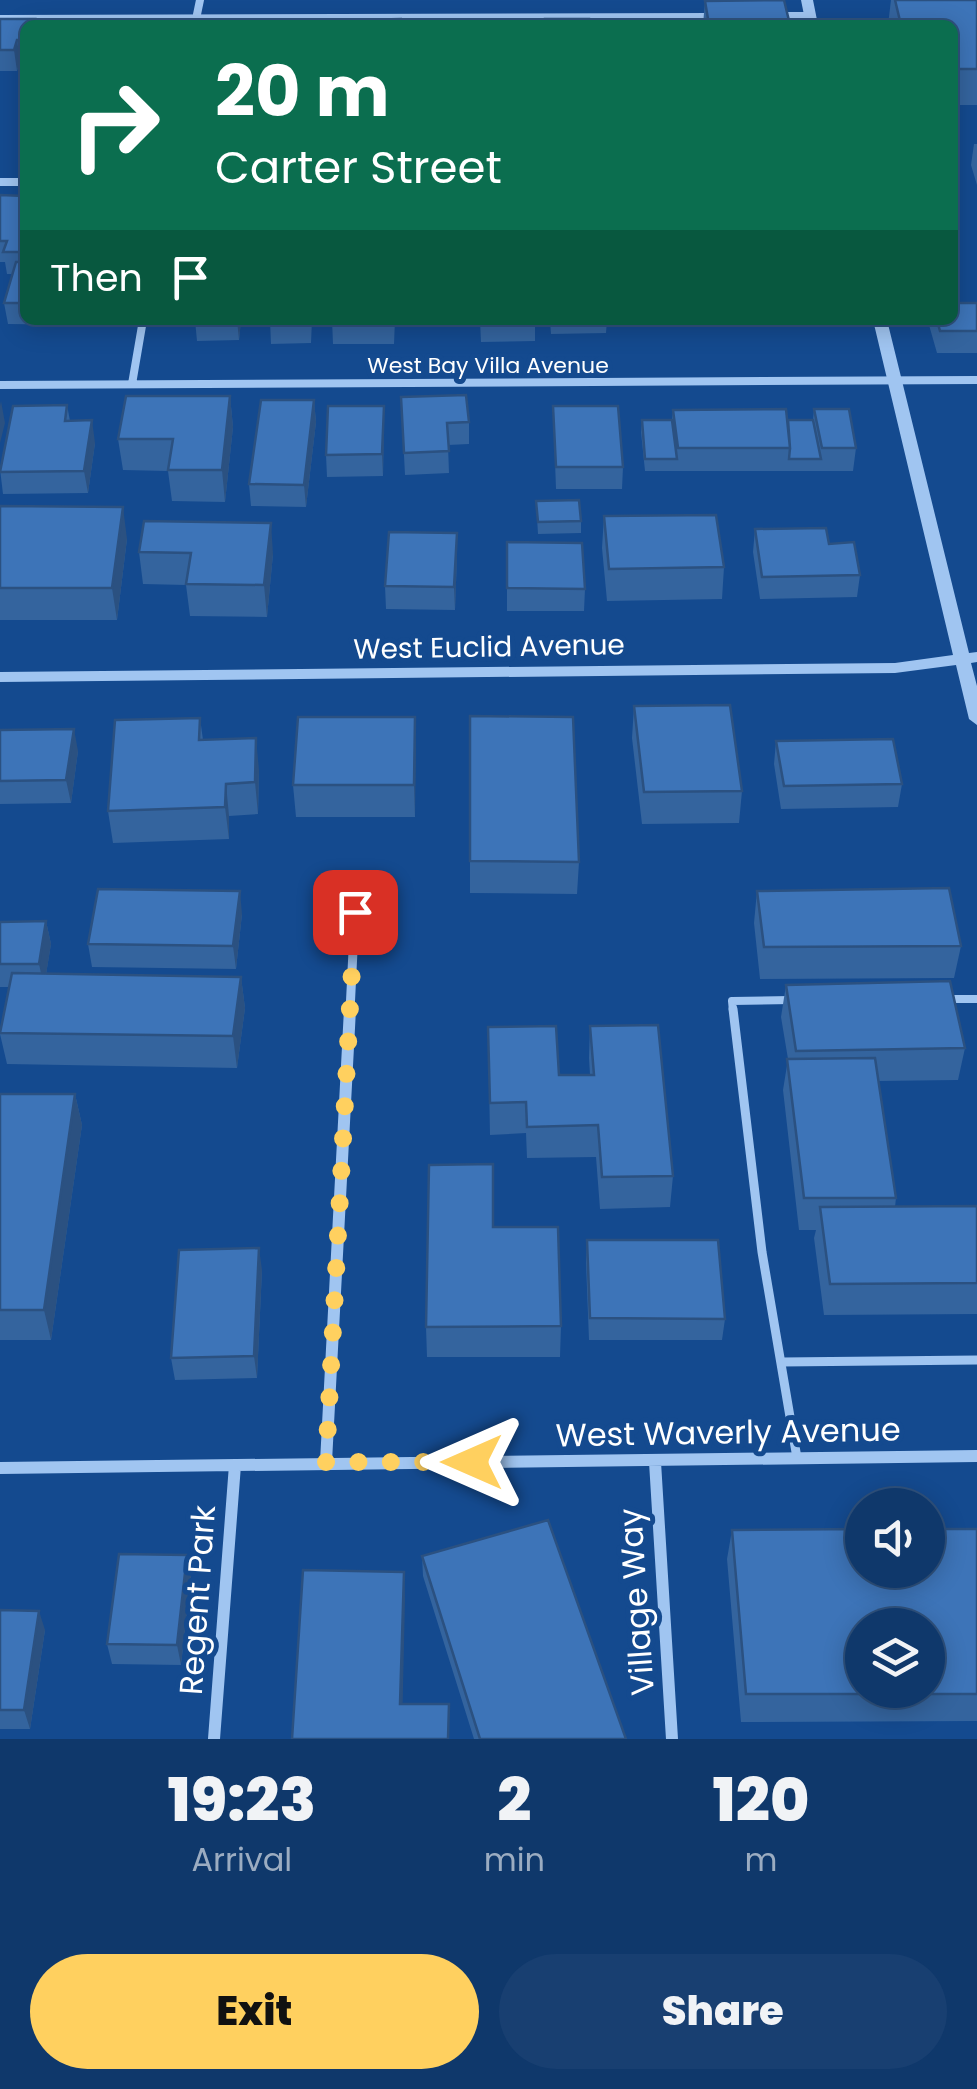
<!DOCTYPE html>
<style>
:root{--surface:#0f386b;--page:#183f71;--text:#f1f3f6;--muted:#9bacc1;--line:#2f527e;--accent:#ffd05f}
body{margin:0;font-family:Poppins,sans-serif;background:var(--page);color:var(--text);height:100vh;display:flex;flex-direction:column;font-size:38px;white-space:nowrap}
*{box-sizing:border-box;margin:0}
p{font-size:32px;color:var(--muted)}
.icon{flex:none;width:55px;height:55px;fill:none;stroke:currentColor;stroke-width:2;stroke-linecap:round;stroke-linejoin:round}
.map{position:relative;height:1739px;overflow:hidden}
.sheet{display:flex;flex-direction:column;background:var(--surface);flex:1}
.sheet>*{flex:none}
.banner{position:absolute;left:20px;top:20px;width:938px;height:305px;border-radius:15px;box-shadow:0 5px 25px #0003,0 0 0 2px var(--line);background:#0b6e4f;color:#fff;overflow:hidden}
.tools{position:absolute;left:845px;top:1488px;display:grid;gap:20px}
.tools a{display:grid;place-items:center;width:100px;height:100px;border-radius:50%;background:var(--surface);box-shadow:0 5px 25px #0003,0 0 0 2px var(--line);font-size:50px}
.pin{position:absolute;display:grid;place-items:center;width:85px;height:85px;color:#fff;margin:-42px;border-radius:20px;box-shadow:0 5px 15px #0006}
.me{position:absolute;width:110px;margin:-55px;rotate:270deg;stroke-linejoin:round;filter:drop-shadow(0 0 8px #0008)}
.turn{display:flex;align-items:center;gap:35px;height:210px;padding:0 30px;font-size:45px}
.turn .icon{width:130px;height:130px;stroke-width:2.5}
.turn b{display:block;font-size:70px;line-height:85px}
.then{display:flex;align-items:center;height:95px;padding:0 30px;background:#0003;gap:20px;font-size:38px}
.eta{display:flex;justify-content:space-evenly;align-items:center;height:170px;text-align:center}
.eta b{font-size:60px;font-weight:800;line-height:70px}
.action{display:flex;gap:20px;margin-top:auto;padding:20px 30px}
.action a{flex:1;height:115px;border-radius:60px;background:var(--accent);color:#111;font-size:40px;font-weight:800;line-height:115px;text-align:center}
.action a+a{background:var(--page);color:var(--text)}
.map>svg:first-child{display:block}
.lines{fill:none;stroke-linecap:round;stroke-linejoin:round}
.service-far1{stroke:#a0c5f1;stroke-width:8}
.service{stroke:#a0c5f1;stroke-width:9}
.minor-far2{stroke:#a0c5f1;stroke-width:8}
.minor-far1{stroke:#a0c5f1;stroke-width:9}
.minor{stroke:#a0c5f1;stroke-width:12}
.tertiary{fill:#a0c5f1;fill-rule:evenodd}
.wall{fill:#34649e}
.shaded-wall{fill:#2b5181}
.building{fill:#3d74b8;stroke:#2b5181;stroke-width:2.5;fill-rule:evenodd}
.route{stroke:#ffd05f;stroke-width:18;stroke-dasharray:0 32.4}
.labels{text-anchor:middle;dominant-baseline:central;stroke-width:10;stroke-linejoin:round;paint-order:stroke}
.far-street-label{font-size:22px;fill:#fff;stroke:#144a8f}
.street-label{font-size:28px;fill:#fff;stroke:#144a8f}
.near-street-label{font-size:32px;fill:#fff;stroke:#144a8f}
</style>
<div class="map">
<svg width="977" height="1739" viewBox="0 0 977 1739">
<rect width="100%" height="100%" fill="#144a8f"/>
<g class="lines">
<path class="service-far1" d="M945 999H977
M733 1011 732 1001 791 1000"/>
<path class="service" d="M733 1009 762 1252 797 1458
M782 1362 977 1360"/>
<path class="minor-far2" d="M776 16H810
M0 19 714 17
M195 24 200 0
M0 182H25
M132 384 143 320
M0 385 977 380"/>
<path class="minor-far1" d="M350 1011 355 911"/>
<path class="minor" d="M326 1462 350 1009
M655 1462 672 1739
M0 1468 977 1456
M214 1739 235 1465"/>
<path class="tertiary" d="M801 0H813L818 25H806Z
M873 320H887L969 653 977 652V662L971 663 977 686V725L969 719 956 665 895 673 0 682V672L895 663 953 655Z"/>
</g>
<path class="wall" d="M891 0H977V105H952V25H888Z
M705 1 790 25H703Z
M0 19H35L36 25H25V60H20L17 71H0Z
M25 104V143H24L20 122Z
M974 144H977V185L971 165Z
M0 195 25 196V320H89L88 325 8 324 4 303 12 274H7L5 262H0Z
M977 303V353H937L929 325 930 320H952Z
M195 320H241L239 340 197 341Z
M270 320H312L311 343 271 344Z
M332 320H395L394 344H333Z
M480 320H535V341L481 342Z
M550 320H607L606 333 551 334Z
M230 396 233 427 225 502 172 501 168 471 123 470 118 439Z
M401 397 469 422V444L448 445 449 473 405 475Z
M314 400 316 422 306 507 251 506 249 484Z
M67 405 70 421 95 443 88 493 3 494 0 469Z
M384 406 383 476 327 477 326 455Z
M553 406 623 467 622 489H556Z
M814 409 856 448 853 471H645L641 432 642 420H672L673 410 788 420H813Z
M536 501 581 521V533L538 534Z
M0 506 127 539 117 620H0Z
M604 516 724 567 722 599 607 601 602 548Z
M755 529 829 544 860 575 857 597 760 599 753 552Z
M507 542 585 589 584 611H507Z
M139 552 273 554 267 617 190 616 186 585 143 584Z
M457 556 455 610 386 609 385 586Z
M634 706 742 791 739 823 642 824 632 738Z
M470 716 579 862 577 894 470 893Z
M415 717V817H296L293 785Z
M200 718 203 740 259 770 258 814 229 816V839L113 843 108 811Z
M0 730 78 751 71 803 0 804Z
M776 741 902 784 898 807 781 809 774 764Z
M757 891 961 946 954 978 760 979 754 923Z
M242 914 236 969 92 967 88 944Z
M46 921 51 944 46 974 241 977 245 1008 237 1068 7 1064 0 1034 9 987H0V922Z
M786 985 965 1048 958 1080 878 1081 896 1198 895 1207 977 1206V1314L824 1315 814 1238 816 1230H799L783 1090 788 1059 781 1017Z
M590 1026 673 1176 670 1207 600 1209 596 1157 527 1158 526 1133 490 1135 488 1027 559 1075H590L589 1058Z
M0 1094H75L82 1125 51 1340H0Z
M493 1227 561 1326 560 1357H427L426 1327Z
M587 1240 725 1319 722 1340H589L586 1262Z
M262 1270 257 1378 175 1380 171 1358Z
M977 1529V1721L741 1722 727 1559 732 1530Z
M187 1555 191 1576 181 1665 112 1664 107 1644Z
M422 1556 626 1739H474L423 1576Z
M0 1610 45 1630 30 1729H0Z"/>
<path class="shaded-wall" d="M17 40 20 60 17 71 14 50Z
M237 320H241L239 340Z
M230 396 233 427 225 502 222 470Z
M314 400 316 422 306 507 304 485Z
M1 401 5 423 0 443V406Z
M384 406V428L383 476 382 454Z
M92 420 95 443 88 493 84 471Z
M123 507 127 539 117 620 112 588Z
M271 523 273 554 267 617 264 585Z
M457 533V556L455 610 454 587Z
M415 717 416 749 415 817 414 785Z
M74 729 78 751 71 803 66 780Z
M256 738 259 770 258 814 255 782Z
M226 784 229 816V839L225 807Z
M240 891 242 914 236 969 233 946Z
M46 921 51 944 44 987 39 964Z
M241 977 245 1008 237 1068 233 1036Z
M75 1094 82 1125 51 1340 44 1310Z
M259 1248 262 1270 257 1378 254 1356Z
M187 1555 191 1576 181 1665 177 1645Z
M404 1572 405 1600 402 1731 400 1704Z
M39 1611 45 1630 30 1729 24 1710Z"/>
<path class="building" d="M784 0 790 25H709L705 1Z
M895 0H977V69H952V25H901Z
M0 19H35L33 25H25V40H17L14 50H0Z
M401 19 402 25H359L360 20Z
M545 19H589V25H545Z
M474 22 519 23V25H474Z
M461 23V25H416V24Z
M25 104V122H20Z
M0 195 25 196V252H3L7 241H0Z
M16 262H25V303H4Z
M952 303H977V331H940L937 320H952Z
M270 320H310V321L269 322Z
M332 320H393V322L332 323Z
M466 395 469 422 447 423 449 451 404 453 401 397Z
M126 396H230L222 470H168L173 439H118Z
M261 400H314L304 485 249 484Z
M67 405 65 421 92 420 84 471 0 472 13 406Z
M328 406H384L382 454 326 455Z
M553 406H618L623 467H556Z
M786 409 790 448H678L673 410Z
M814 409H849L856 448H822Z
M642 420H672L677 459H645Z
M788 420H813L821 459H789L790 448Z
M579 500 581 521 538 522 536 501Z
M0 506 123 507 112 588H0Z
M716 515 724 567 609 569 604 516Z
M144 521 271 523 264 585 186 584 191 553 139 552Z
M826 528 829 544 854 542 860 575 762 577 755 529Z
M389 532 457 533 454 587 385 586Z
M507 542 582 543 585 589 507 588Z
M730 705 742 791 644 792 634 706Z
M470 716 573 717 579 862 470 861Z
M298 717H415L414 785H293Z
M200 718 199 740 256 738 255 782 226 784 225 807 108 811 115 720Z
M74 729 66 780 0 781V730Z
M893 739 902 784 784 786 776 741Z
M949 888 961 946 764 947 757 891Z
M98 889 240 891 233 946 88 944Z
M46 921 39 964H0V922Z
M12 973 241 977 233 1036 0 1033Z
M950 981 965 1048 796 1051 786 985Z
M658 1025 673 1176 602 1177 598 1125 527 1127 526 1102 490 1103 488 1027 556 1026 559 1075H594L590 1026Z
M875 1058 896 1198H804L787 1059Z
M0 1094H75L44 1310H0Z
M493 1164V1227H558L561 1326 426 1327 429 1165Z
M977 1206V1283L830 1284 820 1207Z
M587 1240H718L725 1319 590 1318Z
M259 1248 254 1356 171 1358 179 1250Z
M548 1520 626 1739H480L422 1556Z
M862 1529V1570H928V1529H977V1694H746L732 1530ZM862 1625H928V1690H862Z
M119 1554 187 1555 177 1645 107 1644Z
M303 1570 404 1572 400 1704H449L448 1739H292Z
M0 1610 39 1611 24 1710H0Z"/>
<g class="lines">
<path class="route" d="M355 912 326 1462H472"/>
</g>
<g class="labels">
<g class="far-street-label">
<text x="488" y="365">West Bay Villa Avenue</text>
</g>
<g class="street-label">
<text transform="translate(489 647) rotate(-1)">West Euclid Avenue</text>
</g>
<g class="near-street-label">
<text transform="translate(728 1432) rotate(-1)">West Waverly Avenue</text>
<text transform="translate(197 1600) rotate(-86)">Regent Park</text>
<text transform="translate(636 1602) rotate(-94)">Village Way</text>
</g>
</g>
</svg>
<div class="tools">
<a><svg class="icon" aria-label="sound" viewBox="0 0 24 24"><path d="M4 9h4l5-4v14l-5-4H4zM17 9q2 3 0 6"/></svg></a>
<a><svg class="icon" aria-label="layers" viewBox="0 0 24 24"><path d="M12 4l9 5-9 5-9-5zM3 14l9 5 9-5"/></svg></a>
</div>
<div class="pin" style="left:355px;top:912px;background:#d93025"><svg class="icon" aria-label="arrive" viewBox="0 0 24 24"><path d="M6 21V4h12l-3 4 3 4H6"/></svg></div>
<svg class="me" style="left:472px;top:1462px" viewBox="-20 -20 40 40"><path d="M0-17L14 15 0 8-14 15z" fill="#ffd05f" stroke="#fff" stroke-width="4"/></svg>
<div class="banner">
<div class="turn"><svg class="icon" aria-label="right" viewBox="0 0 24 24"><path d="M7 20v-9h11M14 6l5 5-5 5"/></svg><div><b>20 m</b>Carter Street</div></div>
<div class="then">Then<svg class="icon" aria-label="arrive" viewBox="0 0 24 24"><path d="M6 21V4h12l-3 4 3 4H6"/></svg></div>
</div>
</div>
<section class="sheet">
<div class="eta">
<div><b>19:23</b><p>Arrival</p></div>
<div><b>2</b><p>min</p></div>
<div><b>120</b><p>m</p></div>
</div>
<div class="action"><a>Exit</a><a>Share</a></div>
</section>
